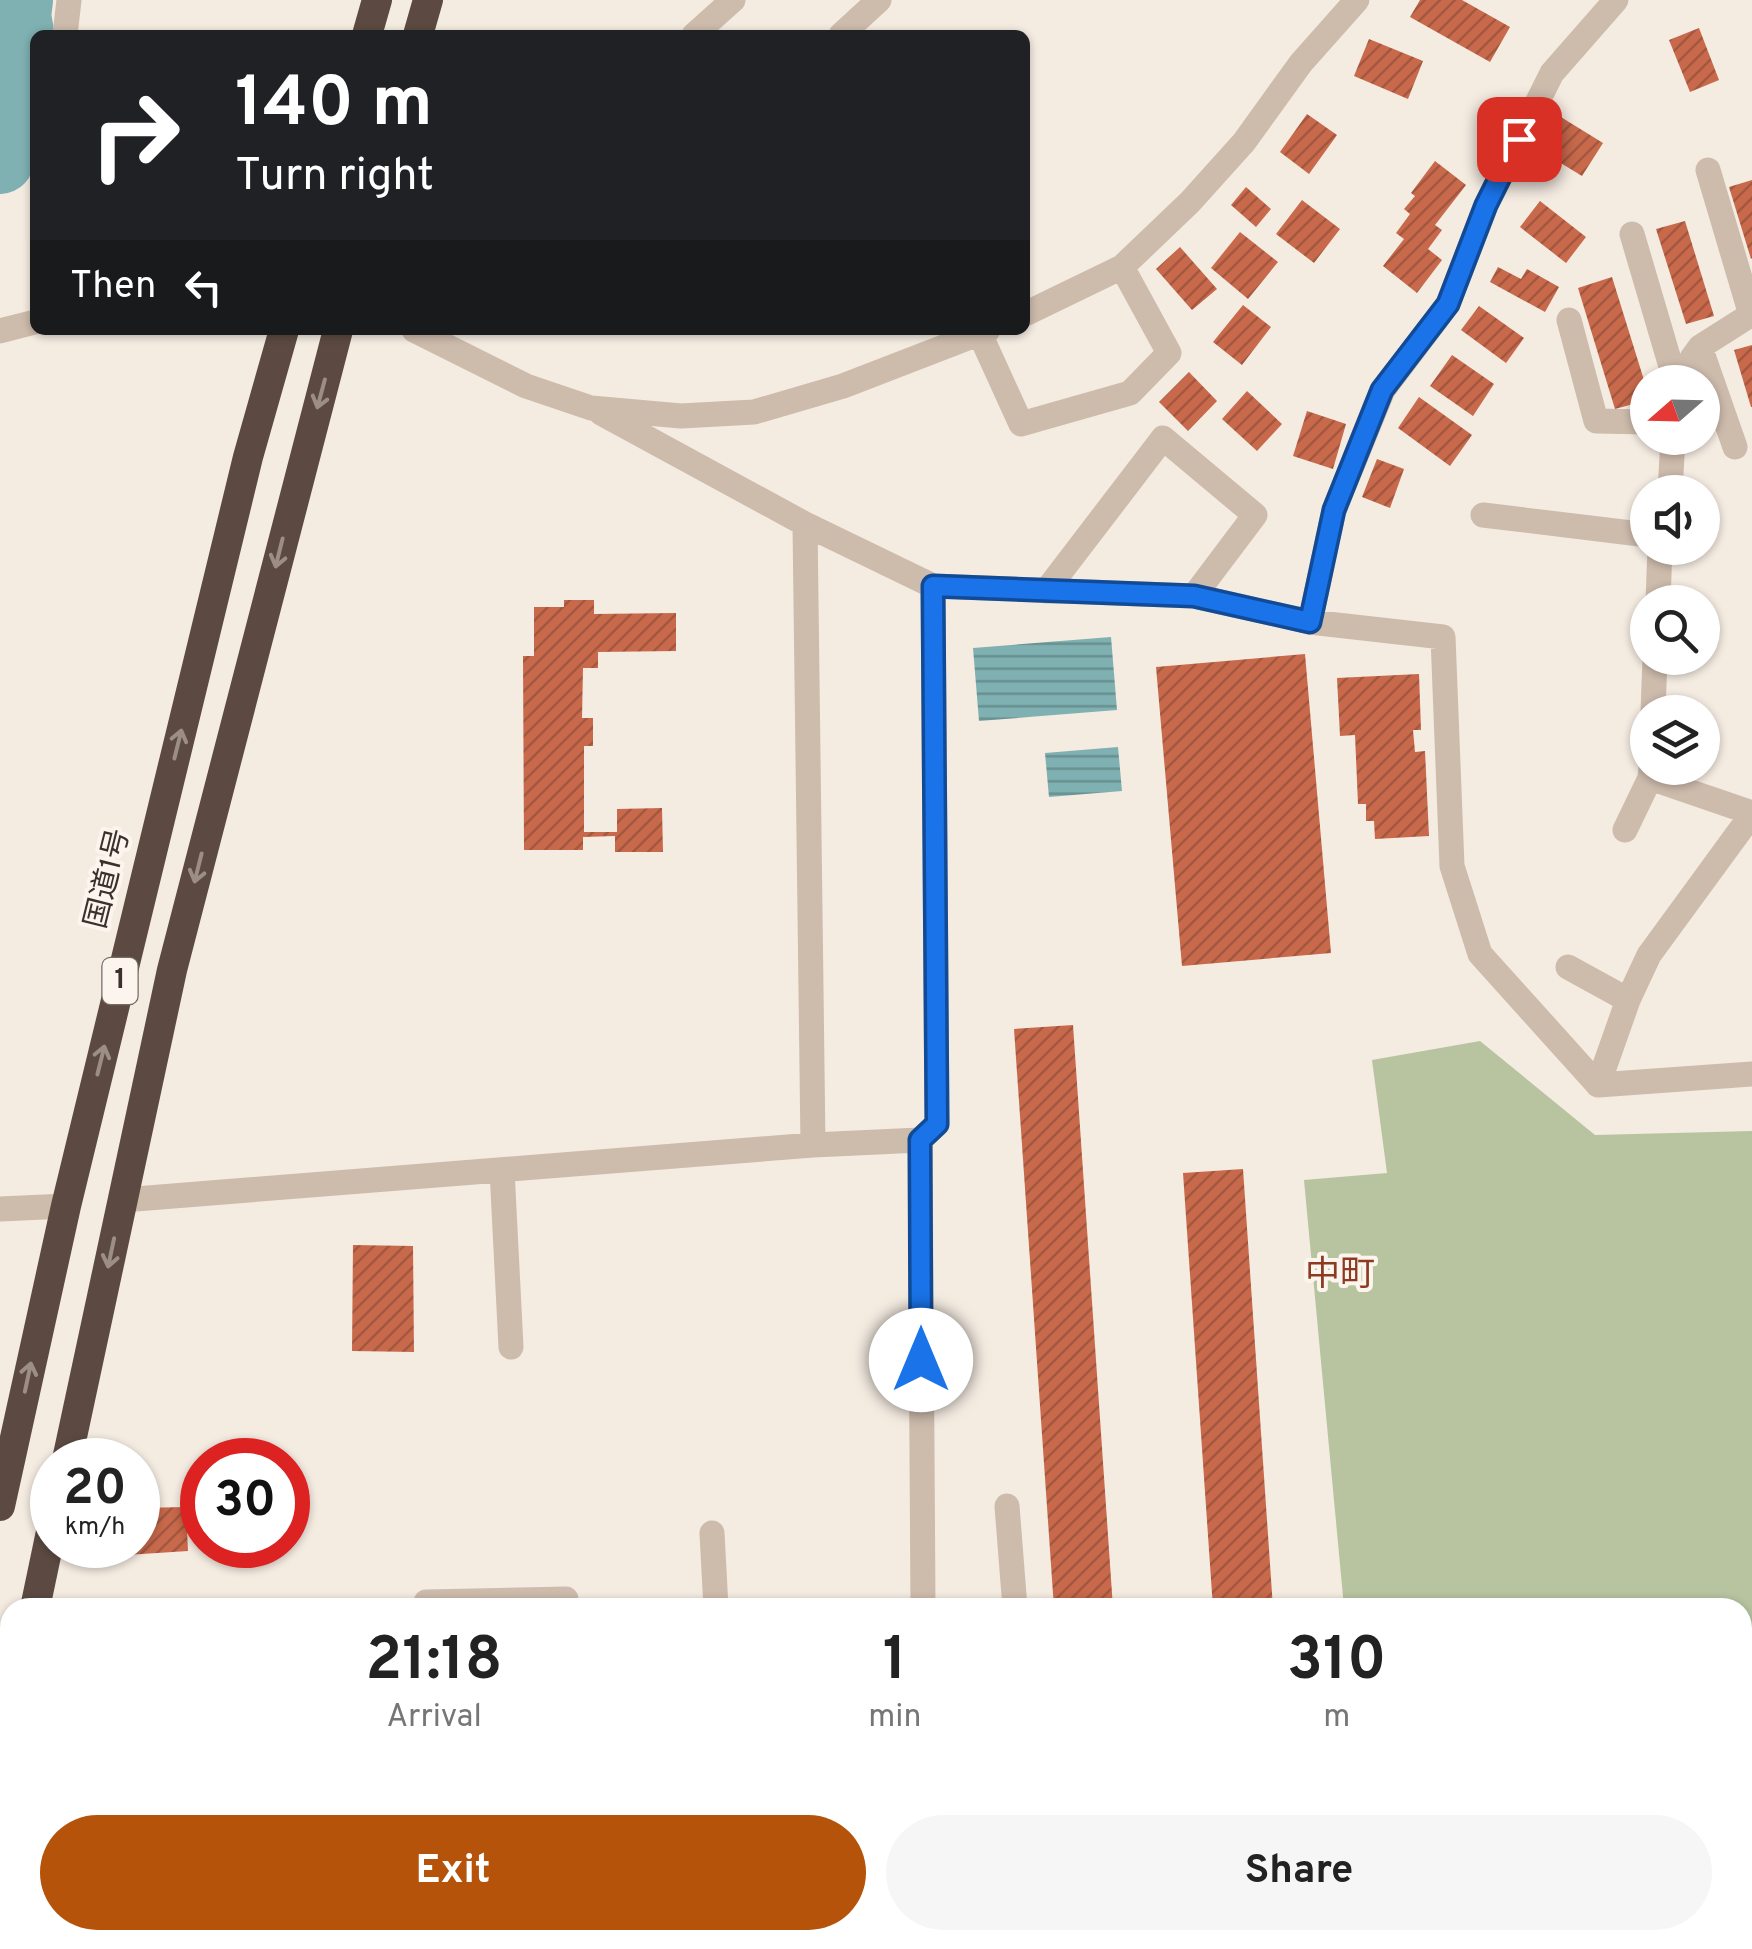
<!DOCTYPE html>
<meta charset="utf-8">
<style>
:root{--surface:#fff;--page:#f6f6f6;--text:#222;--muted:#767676;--accent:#b45309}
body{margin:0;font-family:Overpass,"Noto Sans JP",sans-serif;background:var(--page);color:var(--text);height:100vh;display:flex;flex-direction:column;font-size:38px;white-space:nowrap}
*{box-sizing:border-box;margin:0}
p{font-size:32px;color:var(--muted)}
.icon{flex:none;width:55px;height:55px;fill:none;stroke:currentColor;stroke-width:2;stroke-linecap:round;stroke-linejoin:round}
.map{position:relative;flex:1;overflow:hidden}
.side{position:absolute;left:0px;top:1598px;width:1752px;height:352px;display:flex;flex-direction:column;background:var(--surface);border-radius:30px 30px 0 0;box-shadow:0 2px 8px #0004}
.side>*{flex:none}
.hud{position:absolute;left:30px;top:30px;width:1000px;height:305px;border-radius:15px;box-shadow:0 2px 8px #0004;background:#202124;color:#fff;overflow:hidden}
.needle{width:65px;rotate:250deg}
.buttons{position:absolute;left:1630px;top:365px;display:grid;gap:20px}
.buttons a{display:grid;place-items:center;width:90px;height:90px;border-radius:50%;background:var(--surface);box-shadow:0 2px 8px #0004;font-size:50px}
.speed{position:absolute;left:30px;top:1438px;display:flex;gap:20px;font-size:50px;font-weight:700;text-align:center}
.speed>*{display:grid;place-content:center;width:130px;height:130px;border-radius:50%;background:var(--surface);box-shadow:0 2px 8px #0004;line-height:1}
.speed small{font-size:25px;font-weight:400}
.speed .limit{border:15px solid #d22;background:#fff;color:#111}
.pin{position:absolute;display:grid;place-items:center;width:85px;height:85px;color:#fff;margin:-42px;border-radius:20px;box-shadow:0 5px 15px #0006}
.me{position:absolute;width:110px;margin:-55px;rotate:0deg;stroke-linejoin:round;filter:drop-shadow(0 0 8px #0008)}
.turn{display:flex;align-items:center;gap:35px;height:210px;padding:0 40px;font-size:45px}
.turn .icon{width:130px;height:130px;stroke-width:2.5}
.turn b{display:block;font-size:70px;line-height:85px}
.then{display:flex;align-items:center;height:95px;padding:0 40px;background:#0003;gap:20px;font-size:38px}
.eta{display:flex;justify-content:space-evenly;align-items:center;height:170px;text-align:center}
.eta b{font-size:60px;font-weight:700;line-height:70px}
.button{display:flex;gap:20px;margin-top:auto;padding:20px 40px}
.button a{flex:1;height:115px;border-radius:60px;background:var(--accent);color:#fff;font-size:40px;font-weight:700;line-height:115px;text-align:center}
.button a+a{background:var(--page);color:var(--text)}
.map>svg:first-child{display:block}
.garden{fill:#b8c4a0}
.water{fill:url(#water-rules)}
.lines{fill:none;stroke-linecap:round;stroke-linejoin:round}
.river{stroke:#7fb0b2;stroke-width:68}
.building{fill:url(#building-hatch)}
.minor{stroke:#cdbbac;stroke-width:25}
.highway{stroke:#5c4a42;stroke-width:30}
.oneway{stroke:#9c8e87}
.route-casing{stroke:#114b97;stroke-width:25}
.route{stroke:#1a73e8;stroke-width:18}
.labels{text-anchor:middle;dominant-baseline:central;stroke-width:8;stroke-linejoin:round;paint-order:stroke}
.shield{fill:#fbf5ee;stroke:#756b66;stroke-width:2.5}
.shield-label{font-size:28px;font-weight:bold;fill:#3b302b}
.street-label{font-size:30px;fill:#3b302b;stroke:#fbf5ee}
.quarter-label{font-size:35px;fill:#8c3b22;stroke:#fbf5ee}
</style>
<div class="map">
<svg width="1752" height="1949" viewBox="0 0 1752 1949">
<defs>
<pattern id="water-rules" width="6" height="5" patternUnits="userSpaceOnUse" patternTransform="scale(2.5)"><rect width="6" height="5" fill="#7fb0b2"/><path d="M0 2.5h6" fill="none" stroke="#699091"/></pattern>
<pattern id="building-hatch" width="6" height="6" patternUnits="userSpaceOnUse" patternTransform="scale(2.5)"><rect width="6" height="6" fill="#c8694b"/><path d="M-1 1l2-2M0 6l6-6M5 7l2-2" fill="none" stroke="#a4573f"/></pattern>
</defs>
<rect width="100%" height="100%" fill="#f4ebe1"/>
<path class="garden" d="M1480 1041 1595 1135 1752 1131V1737L1743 1738 1742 1608 1344 1607 1304 1180 1387 1173 1372 1060Z"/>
<path class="water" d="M1111 637 1117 710 979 721 973 648Z
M1118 747 1122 791 1049 797 1045 753Z"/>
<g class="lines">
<path class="river" d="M0 160 29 81 17 16 19 0"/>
</g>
<path class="building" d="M1420 0H1462L1510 27 1490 62 1410 17Z
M1699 28 1719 80 1690 92 1669 40Z
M1369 39 1423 61 1408 99 1354 76Z
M1307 114 1337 135 1309 174 1280 152Z
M1556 114 1603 143 1582 176 1536 148Z
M1435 161 1466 185 1435 225 1442 230 1428 249 1442 260 1417 293 1383 266 1404 239 1396 233 1410 214 1404 209 1415 196 1411 193Z
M1752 180V258L1751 259 1729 187Z
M1246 187 1271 209 1256 227 1231 205Z
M1302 200 1340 229 1314 263 1276 234Z
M1540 201 1586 237 1566 263 1520 227Z
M1685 221 1714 316 1686 324 1656 229Z
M1240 232 1278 262 1248 299 1211 268Z
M1180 247 1217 289 1192 310 1156 269Z
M1498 267 1521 279 1527 269 1559 287 1545 312 1490 282Z
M1612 277 1648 393V400L1615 409 1578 288Z
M1243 305 1271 327 1242 365 1213 342Z
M1479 306 1524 338 1506 363 1461 330Z
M1752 345V407H1751L1734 350Z
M1452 355 1494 384 1473 416 1430 386Z
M1189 372 1217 401 1188 431 1159 402Z
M1247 391 1282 424 1257 451 1222 419Z
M1419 397 1472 435 1450 466 1398 428Z
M1307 411 1346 424 1333 469 1293 456Z
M1377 459 1404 469 1390 508 1362 497Z
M564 600H594V614L676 613V651L598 652V668H583L582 718H593V746H584V832H617V809L662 808 663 852H615V836L583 837V850H524L523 656H534V607H564Z
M1305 654 1331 953 1182 966 1156 667Z
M1419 674 1421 730H1413L1415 752 1425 751 1429 836 1375 839 1374 821H1366V804H1358L1355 735 1340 736 1337 678Z
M1073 1025 1113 1608H1054L1014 1029Z
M1243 1169 1273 1608H1213L1183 1173Z
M353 1245 413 1246 414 1352 352 1351Z
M186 1507 188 1551 111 1556 110 1545H138V1508Z
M762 1940H856V1949H762Z
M1237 1940H1301V1949H1237Z"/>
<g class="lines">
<path class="minor" d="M65 35 69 0
M694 35 733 0
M841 35 879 0
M1708 170 1751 315
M1632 234 1675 380
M1025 314 1122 267 1190 202 1244 142 1301 63 1357 0
M1569 320 1596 421 1648 422
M414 330 526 386 591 408 681 416 754 412 843 386 988 330
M0 331 35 322
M980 334 1021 424 1130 393 1169 353 1122 267
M1700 347 1735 447
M1692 358 1700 347 1752 314
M601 413 805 524 933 586
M1670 492 1673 438
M1483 515 1648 535
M805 524 813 1145
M1046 591 1163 438 1255 515 1194 596
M1658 602 1660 548
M1310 622 1334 510 1383 390 1448 304 1486 205 1552 73 1616 0
M1653 712 1655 658
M1650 778 1752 813
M1625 830 1650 778 1651 768
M1568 967 1628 1000
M1598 1085 1628 1000 1649 955 1752 814
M502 1170 511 1347
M123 1200 813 1145 920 1140
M0 1209 66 1206
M1007 1506 1015 1608
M712 1533 716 1608
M426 1602 566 1599V1608
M923 1608 920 1140 937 1124 933 586 1194 596 1310 622 1443 637 1452 866 1480 954 1598 1085 1752 1074
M1742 1819 1752 1818
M304 1940V1949
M428 1940V1949
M713 1940 714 1949
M925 1949V1940"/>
<path class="highway" d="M367 35 377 0
M418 35 428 0
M67 1460 172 970 338 330
M0 1506 66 1206 248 457 284 330
M35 1608 52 1527
M0 1772 10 1725"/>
</g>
<defs><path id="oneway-shaft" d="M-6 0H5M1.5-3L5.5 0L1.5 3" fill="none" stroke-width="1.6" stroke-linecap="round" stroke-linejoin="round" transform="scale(2.5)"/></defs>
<g class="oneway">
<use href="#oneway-shaft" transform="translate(321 394) rotate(105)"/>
<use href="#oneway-shaft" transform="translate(279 553) rotate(104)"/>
<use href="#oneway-shaft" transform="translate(178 744) rotate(-76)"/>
<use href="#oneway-shaft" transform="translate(198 868) rotate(104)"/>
<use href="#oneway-shaft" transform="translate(101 1060) rotate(-76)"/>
<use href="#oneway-shaft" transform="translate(111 1253) rotate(102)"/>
<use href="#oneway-shaft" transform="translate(28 1377) rotate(-78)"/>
</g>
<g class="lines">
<defs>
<path id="route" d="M921 1360 920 1140 937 1124 933 586 1194 596 1310 622 1334 510 1382 390 1448 304 1486 205 1519 139"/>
</defs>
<use href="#route" class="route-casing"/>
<use href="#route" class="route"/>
</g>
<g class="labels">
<rect class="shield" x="102.5" y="958" width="35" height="46" rx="8"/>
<g class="shield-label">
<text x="120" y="981">1</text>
</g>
<g class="street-label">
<text transform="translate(109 879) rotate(-76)">国道1号</text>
</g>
<g class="quarter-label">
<text x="1340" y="1276">中町</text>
</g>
</g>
</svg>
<div class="buttons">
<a><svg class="needle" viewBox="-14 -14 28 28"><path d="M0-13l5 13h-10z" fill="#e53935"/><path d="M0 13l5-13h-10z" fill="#767676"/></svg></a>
<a><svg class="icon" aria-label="sound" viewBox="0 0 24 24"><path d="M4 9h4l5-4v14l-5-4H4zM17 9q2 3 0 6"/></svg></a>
<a><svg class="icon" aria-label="search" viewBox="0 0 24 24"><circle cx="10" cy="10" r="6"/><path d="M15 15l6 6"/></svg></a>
<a><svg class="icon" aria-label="layers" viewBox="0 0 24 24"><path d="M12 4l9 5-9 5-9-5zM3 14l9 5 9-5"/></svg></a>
</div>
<div class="speed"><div>20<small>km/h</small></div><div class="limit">30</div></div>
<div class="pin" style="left:1519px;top:139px;background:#d93025"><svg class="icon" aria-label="arrive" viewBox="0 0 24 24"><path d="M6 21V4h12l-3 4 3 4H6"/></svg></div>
<svg class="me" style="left:921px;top:1360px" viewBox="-20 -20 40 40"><circle r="19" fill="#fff"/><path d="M0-13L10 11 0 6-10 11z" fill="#1a73e8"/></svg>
<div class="hud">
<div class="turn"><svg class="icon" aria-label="right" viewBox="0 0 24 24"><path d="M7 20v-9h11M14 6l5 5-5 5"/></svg><div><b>140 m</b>Turn right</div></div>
<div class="then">Then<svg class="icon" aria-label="left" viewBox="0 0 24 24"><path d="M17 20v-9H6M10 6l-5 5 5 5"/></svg></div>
</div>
<section class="side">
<div class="eta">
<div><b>21:18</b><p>Arrival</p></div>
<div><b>1</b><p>min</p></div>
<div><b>310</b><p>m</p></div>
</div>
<div class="button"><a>Exit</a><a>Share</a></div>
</section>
</div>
